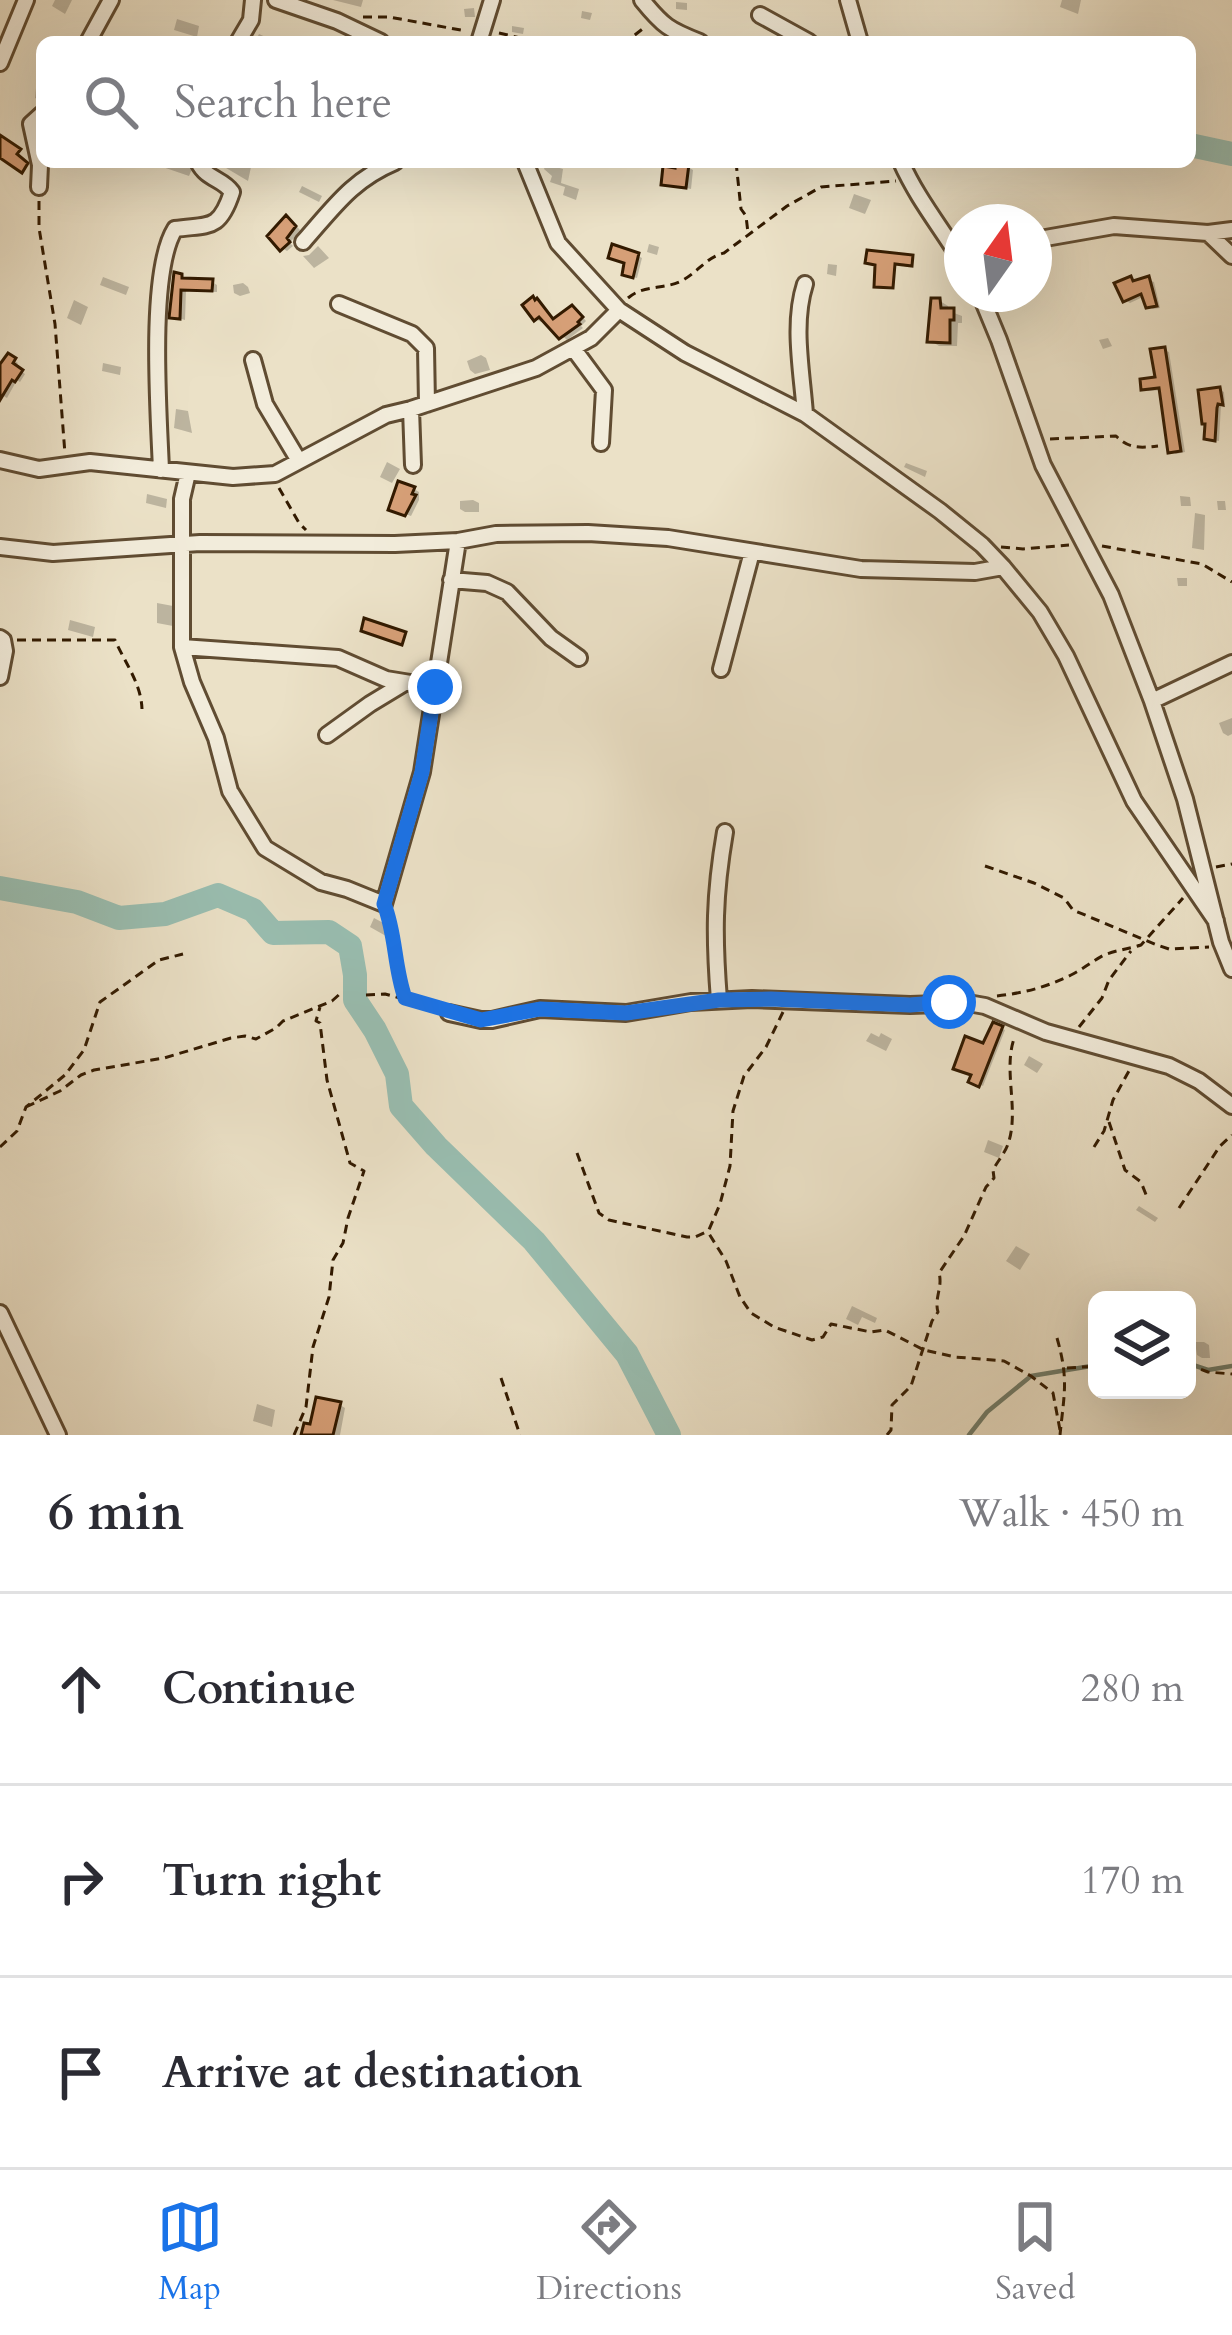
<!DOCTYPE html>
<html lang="en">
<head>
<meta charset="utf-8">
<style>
	body { margin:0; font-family:Cardo,serif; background:#f7f7f7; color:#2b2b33 }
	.controls { position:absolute; right:36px; bottom:36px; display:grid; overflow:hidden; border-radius:18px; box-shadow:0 12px 48px #0002 }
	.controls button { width:108px; height:108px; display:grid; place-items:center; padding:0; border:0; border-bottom:3px solid #e1e1e2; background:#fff; color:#2b2b33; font:60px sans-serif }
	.compass { position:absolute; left:944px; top:204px; width:108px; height:108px; border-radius:50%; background:#fff; box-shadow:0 12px 48px #0002; rotate:14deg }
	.stop { position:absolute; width:36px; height:36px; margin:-27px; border:9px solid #1a73e8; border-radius:50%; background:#fff }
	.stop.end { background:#1a73e8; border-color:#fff; box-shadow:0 3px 12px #0008 }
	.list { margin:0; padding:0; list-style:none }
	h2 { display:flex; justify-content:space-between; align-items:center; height:156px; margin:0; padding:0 48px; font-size:51px }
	h2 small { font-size:39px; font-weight:400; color:#7c7c81 }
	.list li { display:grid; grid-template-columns:78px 1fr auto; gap:36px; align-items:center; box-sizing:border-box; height:192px; padding:0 48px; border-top:3px solid #e1e1e2 }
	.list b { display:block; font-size:45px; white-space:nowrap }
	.list em { font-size:39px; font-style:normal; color:#7c7c81 }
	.icon { flex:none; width:66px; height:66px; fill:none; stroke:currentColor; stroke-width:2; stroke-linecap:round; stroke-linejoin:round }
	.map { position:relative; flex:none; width:1232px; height:1435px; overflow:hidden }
	.search { position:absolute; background:#fff; box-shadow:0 12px 48px #0002; left:36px; right:36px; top:36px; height:132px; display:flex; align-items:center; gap:30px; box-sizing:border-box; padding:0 42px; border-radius:18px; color:#7c7c81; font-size:45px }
	.sheet { height:732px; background:#fff }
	nav { display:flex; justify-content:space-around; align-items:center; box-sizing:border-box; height:168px; border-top:3px solid #e1e1e2; background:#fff; font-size:33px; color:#7c7c81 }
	nav a { display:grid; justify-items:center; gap:6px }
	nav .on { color:#1a73e8 }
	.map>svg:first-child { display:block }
</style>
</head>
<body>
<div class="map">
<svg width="1232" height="1435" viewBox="0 0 1232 1435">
	<rect width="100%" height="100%" fill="#ebe1c7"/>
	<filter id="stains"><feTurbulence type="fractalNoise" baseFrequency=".00167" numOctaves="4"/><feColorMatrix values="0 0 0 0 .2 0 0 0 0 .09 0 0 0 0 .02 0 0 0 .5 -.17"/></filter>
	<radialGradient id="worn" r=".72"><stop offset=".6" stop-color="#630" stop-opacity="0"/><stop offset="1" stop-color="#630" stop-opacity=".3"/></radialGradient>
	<path fill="#0003" d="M55,0H72L65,14L52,6Z
		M333,0H363L361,7Z
		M1062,0H1081L1078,14L1060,7Z
		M676,2L687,3V10L676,9Z
		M474,8L475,17H465L464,9Z
		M582,11L592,13L590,20L581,18Z
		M177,19L199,26L197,37L174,30Z
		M512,26L524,28L523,34L512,32Z
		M259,34L270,39L275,42H255Z
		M36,88L42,89V101L35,98Z
		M148,162H182L192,169L189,176Z
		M216,162H238L251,167L248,181Z
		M546,164L563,169L561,183L579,189L576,200L563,195L565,187L550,182L552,176L544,169Z
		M688,167L693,170L691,189L664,183Z
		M302,186L322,196L319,202L299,192Z
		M854,194L871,200L865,214L849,208Z
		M292,221L300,230L290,243L293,246L287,251L282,248Z
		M649,244L659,247L657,255L647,252Z
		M318,246L329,258L314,268L303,256L309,255Z
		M638,256L642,258L637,278L629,276Z
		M828,264L837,265L836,276L827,274Z
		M103,277L129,287L126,295L100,285Z
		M181,277L189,281L212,282L217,285V292L186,291L185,320L172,316Z
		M1130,279L1137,283L1149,280L1154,282L1160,308L1153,309L1148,306L1145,296L1130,303L1125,300Z
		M243,283L248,287L250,293L240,296L234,293L233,285Z
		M74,300L88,307L81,325L67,318Z
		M538,301L555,321L578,312L586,321L581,326L583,328L567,340L545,319L541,322L536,319Z
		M940,301L948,306L949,311L962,316V323H958L957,346H939L931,341Z
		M1108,338L1112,346L1103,349L1099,340Z
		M1164,350L1169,352L1185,452L1176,454L1171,451L1162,390L1148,391L1144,388L1158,380Z
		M481,355L486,358L490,370L475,374L470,370L467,361Z
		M9,357L18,363L15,367L25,374L20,382L17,380L7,398L0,394V376Z
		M103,363L121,367L120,375L102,371Z
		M1220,390L1224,392L1225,405H1221L1219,441L1211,440Z
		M176,409L188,411L192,433L174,428Z
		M387,462L400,469L392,483L380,477Z
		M906,463L927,471L925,477L904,467Z
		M414,489L419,492V500L411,516L397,511Z
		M147,494L167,499L166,508L146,503Z
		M1180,496L1190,497L1191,506H1181Z
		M473,500L479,503V512H465L460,509V501Z
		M1217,501H1225L1226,510H1218Z
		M1195,513L1205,515L1204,550L1192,548Z
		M1177,578H1187V586H1178Z
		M157,603L173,606V626L157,623Z
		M70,620L95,627L93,637L68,630Z
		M1232,718V734L1228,736L1223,733L1219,723Z
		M374,918L391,927L386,936L370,927Z
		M995,1026L1005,1030L983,1086L972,1081Z
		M871,1033L879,1037L881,1033L892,1039L886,1051L866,1041Z
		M1029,1056L1043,1064L1037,1073L1024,1065Z
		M988,1140L1003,1146L999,1158L984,1152Z
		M1139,1206L1158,1218L1155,1222L1136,1210Z
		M1016,1246L1030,1254L1020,1270L1006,1261Z
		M852,1306L877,1318L875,1323L862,1317L858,1325L846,1319Z
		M1195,1342H1204L1209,1345L1210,1358H1202L1197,1355Z
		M257,1404L275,1410L272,1427L253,1421Z
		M340,1405L345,1408L340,1435H304L306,1426Z"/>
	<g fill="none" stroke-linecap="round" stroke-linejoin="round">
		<path stroke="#707c6a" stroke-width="4.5" d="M1187,1363L1208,1370L1232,1366
			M969,1435L987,1412L1031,1376L1097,1365"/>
		<path stroke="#99beb1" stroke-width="24" d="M1190,145L1232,154
			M0,888L77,902L119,918L165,914L218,895L253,910L273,933L329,932L350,946L355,975V1000L375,1030L397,1074L401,1106L436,1146L534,1241L627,1354L669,1435"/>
	</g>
	<path fill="#d69f77" stroke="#321a00" stroke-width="3" d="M0,135L21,149L17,154L28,163L22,173L0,158Z
		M675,163L689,164L686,188L661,185L663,166L675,168Z
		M286,215L296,226L287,238L290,242L280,251L267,236Z
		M612,244L639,253L633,278L622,275L624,263L608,258Z
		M867,250L913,255L912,266L895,264L893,288L874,287L875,265L865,263Z
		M174,272L182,274V278L213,279L212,291L181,290L180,319L169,318Z
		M1131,276L1133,281L1149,276L1157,306L1146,308L1141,294L1123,302L1114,283Z
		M533,296L535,300L537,298L553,319L572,305L583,317L578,322L580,324L559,339L539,317L534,321L522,305Z
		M931,298H940L941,308H954V320H950V343L927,342Z
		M1165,347L1181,451L1168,453L1159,388L1141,390L1140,379L1155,377L1150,349Z
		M8,353L16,358L13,363L23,370L15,382L12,380L0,400V364Z
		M1220,387L1223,405L1218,404L1217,408L1215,441L1204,439L1205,424H1202L1198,390Z
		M398,481L415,487L412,494L416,495L405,516L388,510Z
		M364,618L406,632L402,645L361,631Z
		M993,1022L1003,1026L979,1087L968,1082L971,1075L953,1069L965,1036L983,1043Z
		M316,1397L341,1402L333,1435H301L304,1423L310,1424Z"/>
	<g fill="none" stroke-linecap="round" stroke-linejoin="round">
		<defs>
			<path id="minor" d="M276,0L337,21L381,42
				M642,0C663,26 669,30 700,42
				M848,0L860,42
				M760,15L809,42
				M88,42L111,0
				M238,42L251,20L253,0
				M479,42L492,0
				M0,63L26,0
				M525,162L558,243L619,310L685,353L805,414L940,511L982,545L1003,567L1040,612L1066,656L1134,801L1216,921
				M901,162C918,200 941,227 962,262
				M39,187L40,165L31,124L42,114
				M1208,233L1232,256
				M1034,240L1114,226L1208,233L1232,230
				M303,242C334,207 352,180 395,162
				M805,284C792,324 802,372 805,414
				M980,294L999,340L1043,465L1111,595L1152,701L1185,799L1221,942L1232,969
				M339,304L412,334L426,348L427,404
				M573,348L604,390L601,443
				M253,360L265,404L299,461
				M411,409L413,465
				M0,460L39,469L90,462L233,477L275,474L386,415L411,409L536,368L591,338L619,310
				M161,470C159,416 148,272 175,229C208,224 219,232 232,192C222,178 207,180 198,162
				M188,473L182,499V647L192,682L216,738L230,791L265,848L321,882L347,889L384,904L422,772L458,541
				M0,547L53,553L200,543L395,544L458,541L496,534L588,533L668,538L861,569L975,572L1003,567
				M451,580L487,583L507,592L551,638L579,658
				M0,638L3,640L5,651L0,677
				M182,647L338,658L386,679L435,687
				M721,669L752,552
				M1152,701L1232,663
				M327,735L370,704L403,684
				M719,1000C714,936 714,896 725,832
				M449,1013L481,1020H492L540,1009L626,1013L691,1002L752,999L910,1005L968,1003L985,1006L1046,1032L1169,1066L1199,1081L1232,1106
				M0,1313L58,1435"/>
		</defs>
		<use href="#minor" stroke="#604c32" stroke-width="20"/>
		<path stroke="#321a00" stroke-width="3" stroke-dasharray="9 6" stroke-linecap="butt" d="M363,17H389L466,31
			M499,33L537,42
			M591,42L631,38L645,27
			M736,162L741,209L746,216L748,233
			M39,201V228L55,324L65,454
			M628,298C644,284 666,290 683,280C699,271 707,257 724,253L787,206L821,187L896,181
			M1050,439L1116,436C1129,449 1140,448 1158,446
			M279,488L299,523L306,530
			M1102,546L1202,564L1232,582
			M1001,547L1023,549L1069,545
			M17,640H115C125,663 141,683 142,709
			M985,866L1034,883L1064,898L1073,910L1157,945L1169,949L1209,947
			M1216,867L1232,864
			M389,917L397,972L405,998
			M366,995L385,994L437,1008
			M997,996C1024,993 1047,987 1071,975C1083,969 1093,961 1104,955C1117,950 1128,949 1141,945L1183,898
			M783,1012L766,1047L744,1076L733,1111L730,1166L720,1204L708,1232L726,1261L740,1297L751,1313L774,1327L812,1340L823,1337L831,1324L871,1332L885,1330L924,1350L955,1357L1004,1361L1031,1376L1053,1393L1060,1430
			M1079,1027L1102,998L1109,980L1131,951
			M26,1107L60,1091L81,1075L94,1070L164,1058L231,1038L245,1036L256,1039L276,1028L283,1021L332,1001L342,992
			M1109,1122L1125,1170L1141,1182L1147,1197
			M0,1147L17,1131L26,1107L65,1075L84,1050L100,1002L159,960L183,954
			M1094,1147L1104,1131L1113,1100L1130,1069
			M577,1153L599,1213L609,1220L687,1237H695L706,1232
			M1179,1208L1220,1146L1232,1135
			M1057,1338C1069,1380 1064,1394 1060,1435
			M1187,1364L1208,1372L1232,1374
			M1067,1368L1097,1366
			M501,1378L520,1435
			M294,1435L306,1407L313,1347L329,1297L333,1260L343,1243L348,1218L364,1171L350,1163L327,1080L320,1023L316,1021L320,1007
			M887,1435L891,1430L892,1405L911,1386L932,1321L938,1312C934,1298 943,1287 939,1273L964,1236L986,1187L994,1178L993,1170C997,1162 1005,1153 1008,1144C1020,1110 1002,1069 1015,1036"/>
		<use href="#minor" stroke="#f2ecdb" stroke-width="14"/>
	</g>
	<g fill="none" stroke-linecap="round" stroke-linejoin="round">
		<path stroke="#1a73e8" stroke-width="15" d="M435,687L422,772L384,904C396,934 394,967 405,998L481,1020L540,1009L626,1013L719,1000L771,999L910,1005L949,1002"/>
	</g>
	<rect width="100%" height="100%" filter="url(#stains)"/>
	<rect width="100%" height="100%" fill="url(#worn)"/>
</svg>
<div class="controls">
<button><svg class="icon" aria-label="layers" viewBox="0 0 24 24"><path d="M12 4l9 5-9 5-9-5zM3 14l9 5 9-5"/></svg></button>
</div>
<svg class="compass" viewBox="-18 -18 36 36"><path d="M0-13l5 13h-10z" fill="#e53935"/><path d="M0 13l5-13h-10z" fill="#7c7c81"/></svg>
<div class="stop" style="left:949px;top:1002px"></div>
<div class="stop end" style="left:435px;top:687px"></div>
<div class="search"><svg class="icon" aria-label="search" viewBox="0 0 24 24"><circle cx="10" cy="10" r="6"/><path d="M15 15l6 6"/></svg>Search here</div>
</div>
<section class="sheet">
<h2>6 min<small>Walk · 450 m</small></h2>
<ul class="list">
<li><svg class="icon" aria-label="ahead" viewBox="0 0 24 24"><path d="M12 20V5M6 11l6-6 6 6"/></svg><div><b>Continue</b></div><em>280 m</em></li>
<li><svg class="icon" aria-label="right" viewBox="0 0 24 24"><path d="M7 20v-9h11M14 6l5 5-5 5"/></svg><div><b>Turn right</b></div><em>170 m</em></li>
<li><svg class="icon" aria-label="arrive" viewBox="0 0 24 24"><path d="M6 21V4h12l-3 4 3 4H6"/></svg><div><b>Arrive at destination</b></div></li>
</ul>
</section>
<nav>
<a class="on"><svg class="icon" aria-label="map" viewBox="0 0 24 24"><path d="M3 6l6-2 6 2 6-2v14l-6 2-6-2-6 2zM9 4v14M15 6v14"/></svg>Map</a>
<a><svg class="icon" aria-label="directions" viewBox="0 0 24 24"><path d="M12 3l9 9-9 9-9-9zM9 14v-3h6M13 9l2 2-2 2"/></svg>Directions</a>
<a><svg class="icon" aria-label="saved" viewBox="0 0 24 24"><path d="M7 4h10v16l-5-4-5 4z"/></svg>Saved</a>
</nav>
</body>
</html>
